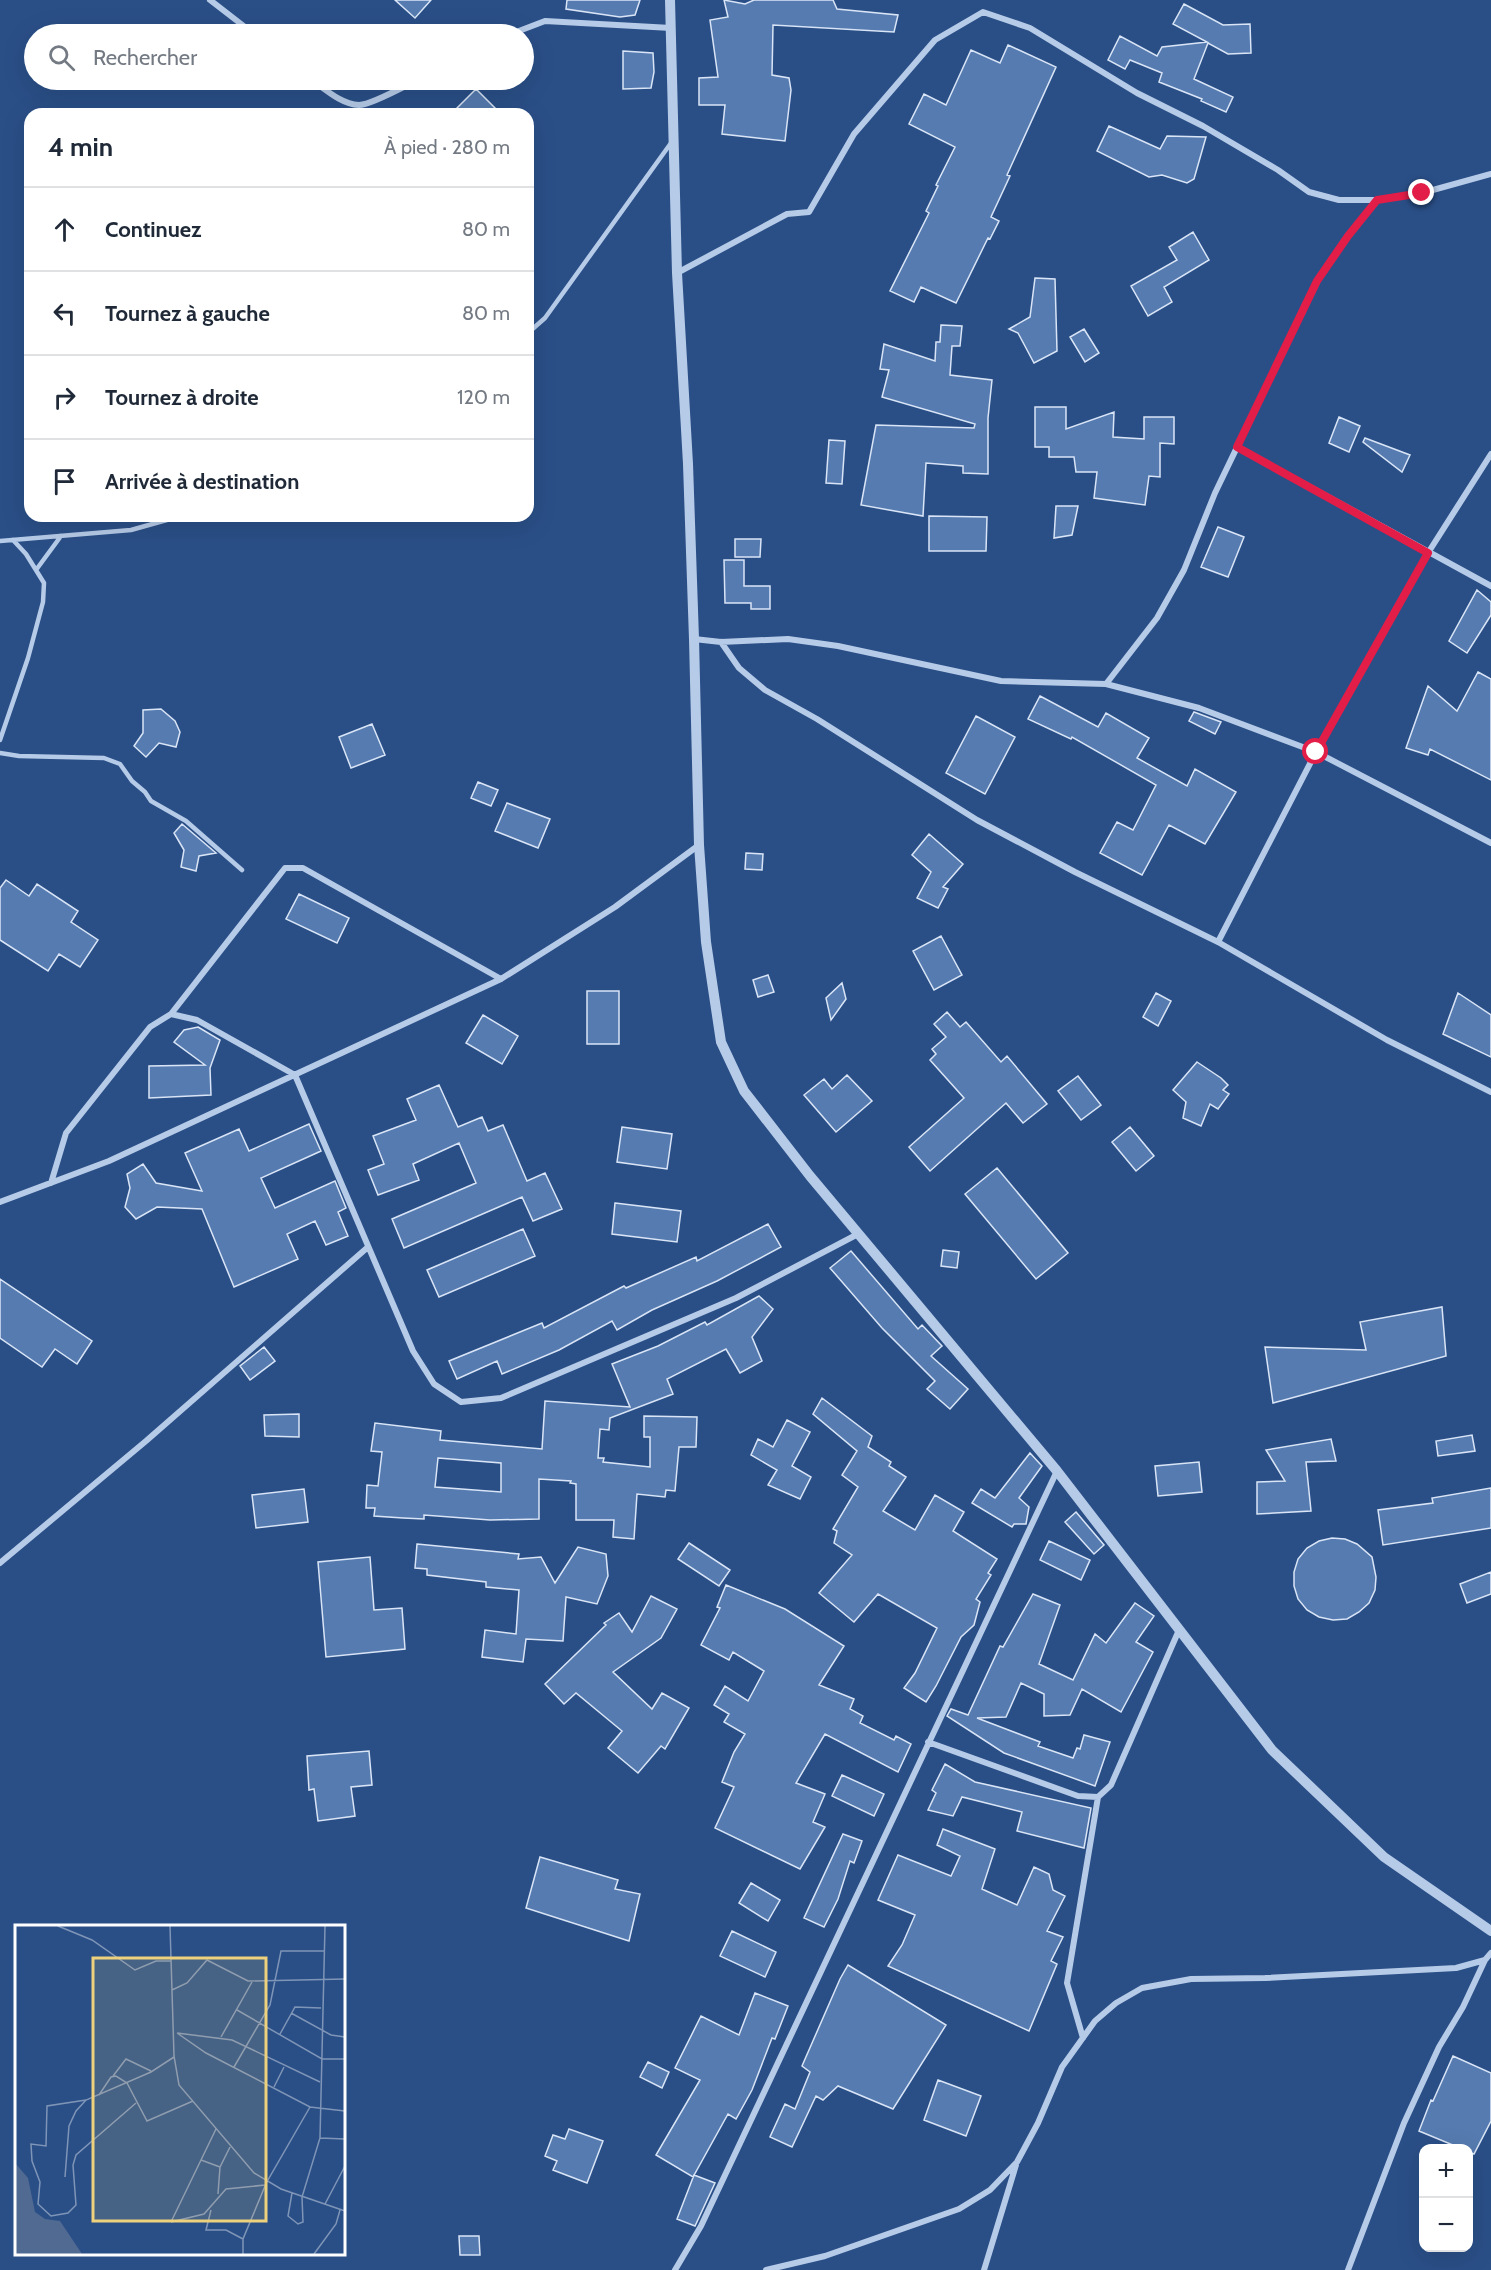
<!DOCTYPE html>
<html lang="fr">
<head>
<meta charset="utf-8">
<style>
	body { margin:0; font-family:Cabin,sans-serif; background:#f2f2f3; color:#1f2937 }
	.controls { position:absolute; right:18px; bottom:18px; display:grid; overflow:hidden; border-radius:12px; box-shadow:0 6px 24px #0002 }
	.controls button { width:54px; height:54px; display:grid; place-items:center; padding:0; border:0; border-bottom:2px solid #e0e1e3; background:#fff; color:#1f2937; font:30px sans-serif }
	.stop { position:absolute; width:18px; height:18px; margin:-14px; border:4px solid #e11d48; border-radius:50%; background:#fff }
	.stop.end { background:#e11d48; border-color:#fff; box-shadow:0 2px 6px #0008 }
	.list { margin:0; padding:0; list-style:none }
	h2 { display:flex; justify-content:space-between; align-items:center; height:78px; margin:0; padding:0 24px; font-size:26px }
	h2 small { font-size:20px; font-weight:400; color:#747a83 }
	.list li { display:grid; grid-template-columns:39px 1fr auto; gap:18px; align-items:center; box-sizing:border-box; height:84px; padding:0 24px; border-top:2px solid #e0e1e3 }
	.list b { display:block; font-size:22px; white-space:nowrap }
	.list em { font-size:20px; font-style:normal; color:#747a83 }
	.icon { flex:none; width:33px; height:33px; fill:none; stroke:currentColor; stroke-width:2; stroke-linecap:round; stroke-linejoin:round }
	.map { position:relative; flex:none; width:1491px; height:2270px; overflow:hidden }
	.search { position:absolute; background:#fff; box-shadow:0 6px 24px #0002; left:24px; top:24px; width:510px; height:66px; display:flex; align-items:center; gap:15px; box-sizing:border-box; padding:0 21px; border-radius:33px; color:#747a83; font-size:22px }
	.panel { position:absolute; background:#fff; box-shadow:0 6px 24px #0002; left:24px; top:108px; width:510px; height:414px; border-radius:18px }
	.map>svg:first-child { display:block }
</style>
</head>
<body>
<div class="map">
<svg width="1491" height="2270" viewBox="0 0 1491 2270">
	<rect width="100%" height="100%" fill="#2a4f87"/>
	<path fill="#567bb0" stroke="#d9e5f6" stroke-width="1.5" fill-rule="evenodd" d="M395,0H431L415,18Z
		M567,0H640L635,15L620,17L566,9Z
		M724,0L745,4L754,0H833L837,9L898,15L894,32L773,25L772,75L789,78L791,90L785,141L722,134L725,105H699V78L718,77L710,20L728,17Z
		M1184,4L1223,25L1250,24L1251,53L1228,54L1208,43L1194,79L1233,97L1226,112L1201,101L1202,99L1159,82L1162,73L1130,60L1125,69L1108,60L1120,36L1157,56L1162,47L1207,42L1173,24Z
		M1008,45L1056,67L1007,175L1010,176L991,217L999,221L990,239L988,238L956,303L921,287L914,302L890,291L929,213L926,211L938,186L936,185L955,147L909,124L924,94L946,105L971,50L1000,63Z
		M623,51L653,53L654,72L651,88L623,89Z
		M476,89L501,114H451Z
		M1109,126L1160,149L1167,136L1206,137L1194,179L1187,183L1162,175L1149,177L1097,151Z
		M1193,232L1209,260L1164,287L1172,302L1148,316L1131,286L1177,260L1169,247Z
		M1035,278L1055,279L1057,351L1034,363L1018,333L1009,329L1030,317Z
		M941,325L962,326L960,346H952L950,375L992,380L988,418V474L963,473V466L926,463L923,516L861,505L876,425L974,428L975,424L882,397L889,370L880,369L884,344L935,361L936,342H940Z
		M1084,329L1099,353L1085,362L1070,337Z
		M1035,407H1066V429L1114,412L1113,437L1144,439V417H1174V444L1160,443V477L1149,476L1145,505L1094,498L1097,472H1076L1074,457H1049V447H1035Z
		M1339,417L1360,426L1349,452L1329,443Z
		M1365,438L1410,455L1402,472L1363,442Z
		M829,440L845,441L842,484L826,483Z
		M1056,506H1078L1072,535L1054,538Z
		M929,516L987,517L986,551H929Z
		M1218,527L1244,537L1228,577L1201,567Z
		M735,539H761L760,557H735Z
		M724,560H744V586H770V609H751V603H725Z
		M1477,590L1491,602V615L1467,653L1449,641Z
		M1478,672L1491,679V780L1430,749L1428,755L1406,748L1428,686L1457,711Z
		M1040,696L1098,727L1106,713L1149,738L1137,758L1187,786L1195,769L1236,792L1205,844L1169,825L1142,875L1100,853L1117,822L1133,830L1156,785L1072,737L1071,739L1028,719Z
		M161,709L175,721L180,732L176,747L159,743L146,757L134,746L143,733V710Z
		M1194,712L1221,722L1215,734L1189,721Z
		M976,716L1015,737L985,794L946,773Z
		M372,724L385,755L351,768L339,737Z
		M478,782L498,790L491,806L471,798Z
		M507,803L550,819L538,848L495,831Z
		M182,824L216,853L199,856L196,871L181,867L184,850L174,833Z
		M929,834L963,864L943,887L948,889L938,908L917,898L931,872L912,855Z
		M746,853L763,854L762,870L745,869Z
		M6,880L29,896L37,884L78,911L71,922L98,940L80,967L59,954L48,971L0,940V888Z
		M299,894L349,918L337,943L286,919Z
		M941,936L962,975L934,990L913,951Z
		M768,975L774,992L758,997L753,980Z
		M842,983L846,999L831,1020L826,998Z
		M587,991H619V1044H587Z
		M1156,993L1171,1001L1158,1026L1143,1017Z
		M1458,993L1491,1015V1057L1443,1034Z
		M947,1012L960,1027L966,1022L1001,1062L1007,1056L1047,1104L1023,1123L1006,1103L930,1171L909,1147L964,1098L930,1060L936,1054L932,1049L946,1037L934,1024Z
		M483,1015L518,1036L502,1064L466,1043Z
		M198,1027L220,1040L210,1068L211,1095L149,1098V1066L205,1065L174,1042L184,1030Z
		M1197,1062L1221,1078L1228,1085L1223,1090L1229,1094L1218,1109L1210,1104L1201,1126L1183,1118L1186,1102L1173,1090Z
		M847,1075L872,1101L836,1132L804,1095L824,1079L832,1089Z
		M1078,1076L1101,1105L1081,1120L1058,1091Z
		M439,1085L458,1127L482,1117L488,1131L503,1125L527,1181L545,1173L562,1209L533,1221L522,1197L404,1248L392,1219L476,1183L459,1143L413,1164L419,1180L378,1195L368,1170L384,1164L373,1136L416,1120L407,1099Z
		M309,1124L321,1151L261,1178L275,1208L335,1181L346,1208L338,1212L348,1236L326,1245L315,1221L287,1234L298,1259L234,1287L202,1209L157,1207L136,1219L125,1207L130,1188L127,1174L143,1164L156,1183L202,1191L185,1153L239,1129L249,1151Z
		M622,1127L672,1134L667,1169L617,1162Z
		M1130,1127L1154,1156L1136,1171L1112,1142Z
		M997,1168L1068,1253L1036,1279L965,1194Z
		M615,1203L681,1211L677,1242L612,1234Z
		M768,1224L781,1247L717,1281L652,1310L617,1330L612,1321L559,1350L502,1374L497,1361L457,1379L449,1361L542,1323L544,1328L624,1286L626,1288L696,1257L697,1261Z
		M523,1229L535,1256L439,1297L427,1270Z
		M943,1250L959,1252L957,1268L941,1266Z
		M851,1251L918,1329L922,1325L942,1346L931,1356L968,1389L950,1409L927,1389L935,1381L882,1328L830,1268Z
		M0,1279L92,1341L77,1364L55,1349L42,1367L0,1338Z
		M759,1296L773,1309L752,1337L762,1361L740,1373L726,1349L667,1379L673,1394L610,1418L609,1430L600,1429L598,1458H604L603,1462L650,1467V1437H644V1416L697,1417L696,1447H679L675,1491L666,1490L665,1497L637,1494L634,1539L613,1537L614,1520H576V1484L570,1483L571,1481L539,1479V1519L490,1520L424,1515V1519L403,1518L374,1516L375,1508H366L367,1485L378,1486L382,1452L371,1451L375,1423L441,1431L440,1440L542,1449L545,1401L630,1407L612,1364L658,1346L705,1322L707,1325ZM438,1458L501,1463V1492L435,1487Z
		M1442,1307L1446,1356L1273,1403L1265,1347L1366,1350L1360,1322Z
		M264,1347L275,1361L250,1380L240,1366Z
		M822,1398L872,1436L868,1447L891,1462L889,1466L906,1477L883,1511L915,1530L935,1495L964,1512L953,1531L997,1559L988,1573L991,1575L976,1599L980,1602L974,1625L961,1637L936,1686L926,1702L904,1688L915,1673L937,1628L878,1594L854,1622L819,1593L852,1555L834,1543L837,1531L833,1529L858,1487L842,1475L857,1451L813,1414Z
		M299,1414V1437L265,1436L264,1415Z
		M787,1420L810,1432L792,1466L811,1477L800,1499L768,1485L777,1470L751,1455L758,1439L773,1447Z
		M1472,1435L1475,1451L1438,1456L1436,1441Z
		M1331,1439L1336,1461L1306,1462L1311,1511L1257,1514V1482L1285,1481L1266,1450Z
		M1030,1453L1042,1466L1019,1498L1029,1507L1026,1524H1014L1012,1527L972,1503L981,1489L995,1498Z
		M1199,1462L1202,1492L1158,1496L1155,1466Z
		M1491,1488V1528L1383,1545L1378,1510L1433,1503L1432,1498Z
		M304,1489L308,1522L256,1528L252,1495Z
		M1076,1512L1104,1545L1094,1554L1065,1522Z
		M1332,1538L1345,1539L1357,1544L1372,1557L1376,1577L1375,1590L1369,1603L1359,1612L1347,1619L1333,1620L1319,1617L1307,1610L1298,1599L1294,1586V1572L1298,1559L1307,1548L1319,1541Z
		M1049,1541L1090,1560L1081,1580L1040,1560Z
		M689,1543L730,1570L719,1586L678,1559Z
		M417,1544L519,1554L518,1559L541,1557L555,1583L578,1547L606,1554L608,1576L597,1604L566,1597L563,1641L526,1639L523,1662L482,1657L485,1630L516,1634L519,1590L486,1587V1582L427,1575V1569L415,1568Z
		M370,1557L374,1610L402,1608L405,1649L326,1657L318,1562Z
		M1491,1572V1594L1467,1603L1460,1584Z
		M726,1585L785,1609L844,1646L819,1685L854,1699L850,1709L863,1716L860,1723L894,1740L896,1736L911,1744L898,1772L825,1734L796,1783L825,1794L813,1822L825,1827L800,1869L715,1828L734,1787L722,1782L734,1752L745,1734L724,1722L729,1714L714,1705L725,1686L748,1701L764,1671L733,1652L729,1660L701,1645L720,1608L717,1607Z
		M1033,1594L1060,1605L1039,1664L1073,1680L1095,1634L1106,1643L1135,1603L1154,1616L1136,1642L1153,1652L1121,1712L1082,1689L1070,1715L1044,1716V1694L1021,1683L1006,1717L977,1718L1040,1742L1038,1746L1073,1758L1077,1748L1080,1749L1084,1735L1110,1742L1095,1786L1004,1753L947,1716L951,1709L968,1715L1000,1646L1003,1647Z
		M651,1596L677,1609L661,1638L613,1672L652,1709L662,1693L689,1708L665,1749L661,1746L638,1773L608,1748L622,1731L576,1693L564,1704L545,1684L606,1625L604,1623L619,1613L632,1632Z
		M369,1751L372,1785L351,1787L355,1816L318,1821L314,1789L309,1790L307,1756Z
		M945,1764L975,1782L1091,1808L1084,1848L1017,1831L1022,1812L962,1797L953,1816L928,1810L936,1793L932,1790Z
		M842,1775L884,1794L874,1816L832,1796Z
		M943,1829L995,1849L982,1889L1017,1905L1034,1867L1049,1874L1053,1890L1065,1896L1047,1931L1063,1937L1051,1961L1057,1964L1029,2031L888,1966L902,1945L915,1915L878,1900L898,1855L951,1876L960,1856L937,1845Z
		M843,1834L862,1841L854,1863L850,1861L838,1899L824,1927L804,1918Z
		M540,1857L618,1880L615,1889L640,1894L629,1941L526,1908Z
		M751,1883L780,1900L768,1921L739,1903Z
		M732,1931L776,1952L765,1977L720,1956Z
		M848,1965L946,2025L893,2109L838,2086L823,2100L816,2096L792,2147L770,2137L785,2104L795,2109L810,2072L802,2066L840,1979Z
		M755,1993L788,2006L775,2039L772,2038L752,2090L736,2119L728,2114L693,2177L656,2155L700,2080L675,2068L701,2016L739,2035Z
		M1453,2056L1491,2073V2121L1474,2154L1468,2152V2148H1460L1419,2131L1431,2100L1433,2101Z
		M648,2062L669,2072L662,2088L640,2077Z
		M938,2080L981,2096L966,2136L924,2120Z
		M569,2129L603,2141L587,2183L553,2170L557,2161L545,2156L553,2135L565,2139Z
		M694,2175L715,2183L695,2226L677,2219Z
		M459,2236H479L480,2255H460Z"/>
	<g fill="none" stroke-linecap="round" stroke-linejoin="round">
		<path stroke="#b6cbe8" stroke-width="4.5" d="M528,333L545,318L671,143
			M0,541L131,530L181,516
			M36,570L61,536
			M0,740L28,658L43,602L44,583L26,554L13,540
			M0,753L19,756L104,758L120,764L132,781L145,792L151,801L186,821L242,870"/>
		<path stroke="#b6cbe8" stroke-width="6" d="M210,0L254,34
			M511,34L545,21L671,28
			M312,80C325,89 341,104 359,105C371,105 405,86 417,80
			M677,273L787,214L809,212L854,134L935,40L983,12L1030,28L1137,93L1203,126L1278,170L1309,192L1339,200H1377L1422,193L1491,174
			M1237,447L1491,586
			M694,639L721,642L788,639L838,646L1001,681L1106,684L1199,708L1316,752L1491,843
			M721,642L739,668L765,690L817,719L977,820L1075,872L1218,942L1387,1040L1491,1092
			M1106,684L1157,618L1184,570L1215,493L1317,281L1348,236L1377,200
			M1218,942L1316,752L1428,553L1491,454
			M171,1014L285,868H303L501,979
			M51,1183L66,1133L150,1027L171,1014L197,1020L295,1075L413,1351L434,1384L461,1402L501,1398L736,1298L858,1234
			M0,1202L109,1161L501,979L615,907L699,845
			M0,1563L146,1441L368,1247
			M928,1742L1078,1796L1098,1797L1111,1785L1179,1630
			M1083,2038L1067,1983L1098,1797
			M675,2270L701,2226L1057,1471
			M766,2270L825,2256L959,2209L990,2190L1017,2162L1038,2123L1062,2067L1095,2021L1116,2003L1142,1988L1191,1979L1265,1978L1456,1968L1485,1960L1491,1953
			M984,2270L1016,2165
			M1348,2270L1404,2123L1439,2047L1463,2007L1485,1960"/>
		<path stroke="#b6cbe8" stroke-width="10" d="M670,0L677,273L688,464L694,639L699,845L706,942L721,1042L744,1091L810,1176L1057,1471L1272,1750L1384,1857L1491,1931"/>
	</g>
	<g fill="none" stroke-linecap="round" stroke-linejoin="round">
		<path stroke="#e11d48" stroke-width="8" d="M1316,752L1428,553L1237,447L1317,281L1348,236L1377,200L1422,193"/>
	</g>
	<g transform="translate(15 1925)">
		<rect width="330" height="330" fill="#2a4f87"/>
		<path d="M0,238L13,253L20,287L30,294L45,296L67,329H0Z" fill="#516a92"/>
		<path fill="none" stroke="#7f95b7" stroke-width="1.5" d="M43,1L77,15L120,45L141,36H156M155,1L159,131L164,160L239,248L266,264L330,286M157,65L172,58L192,35L233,56L330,54M222,85L307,134H330M276,88L316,110L330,112M162,108L191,128L295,182L330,186M162,108L217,115L305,157M265,109L280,82L306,83M206,112L237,57M219,142L255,80L266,26H309M98,151L111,134L136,146M259,162L269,142M84,170L96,152L101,151L112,158L132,196L178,176M71,175L32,181L31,221L16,219L17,236L25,257L23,279L36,291L53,288L61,280L58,240L61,230L121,178M305,213L330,214M186,235L205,242L215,222M50,252L54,201L61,186L71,175L136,147L159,132M277,268L273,291L283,299L288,297L287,272L305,213L310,1M203,269L205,242M310,279L330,241M196,285L191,305H211L228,314M156,297L189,289L211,264L250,260L295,182M156,297L201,204M228,329V314L250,261M299,329L321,299L325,285"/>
		<path fill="#eed17d" fill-opacity="0.15" stroke="#eed17d" stroke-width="3" d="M78,33H251V296H78Z"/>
		<rect width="330" height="330" fill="none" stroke="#fff" stroke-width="3"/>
	</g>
</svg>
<div class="controls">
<button>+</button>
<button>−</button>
</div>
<div class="stop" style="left:1316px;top:752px"></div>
<div class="stop end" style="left:1422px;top:193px"></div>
<div class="search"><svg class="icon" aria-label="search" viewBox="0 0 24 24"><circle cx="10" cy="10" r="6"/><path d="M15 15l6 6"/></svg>Rechercher</div>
<section class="panel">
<h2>4 min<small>À pied · 280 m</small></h2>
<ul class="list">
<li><svg class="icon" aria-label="ahead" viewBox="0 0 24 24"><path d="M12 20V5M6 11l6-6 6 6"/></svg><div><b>Continuez</b></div><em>80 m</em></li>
<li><svg class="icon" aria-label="left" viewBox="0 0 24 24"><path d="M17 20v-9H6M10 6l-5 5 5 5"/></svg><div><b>Tournez à gauche</b></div><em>80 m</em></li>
<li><svg class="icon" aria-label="right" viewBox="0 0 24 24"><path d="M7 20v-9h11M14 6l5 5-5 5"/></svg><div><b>Tournez à droite</b></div><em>120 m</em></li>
<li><svg class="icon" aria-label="arrive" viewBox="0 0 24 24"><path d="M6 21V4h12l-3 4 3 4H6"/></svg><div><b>Arrivée à destination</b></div></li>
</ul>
</section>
</div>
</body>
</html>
